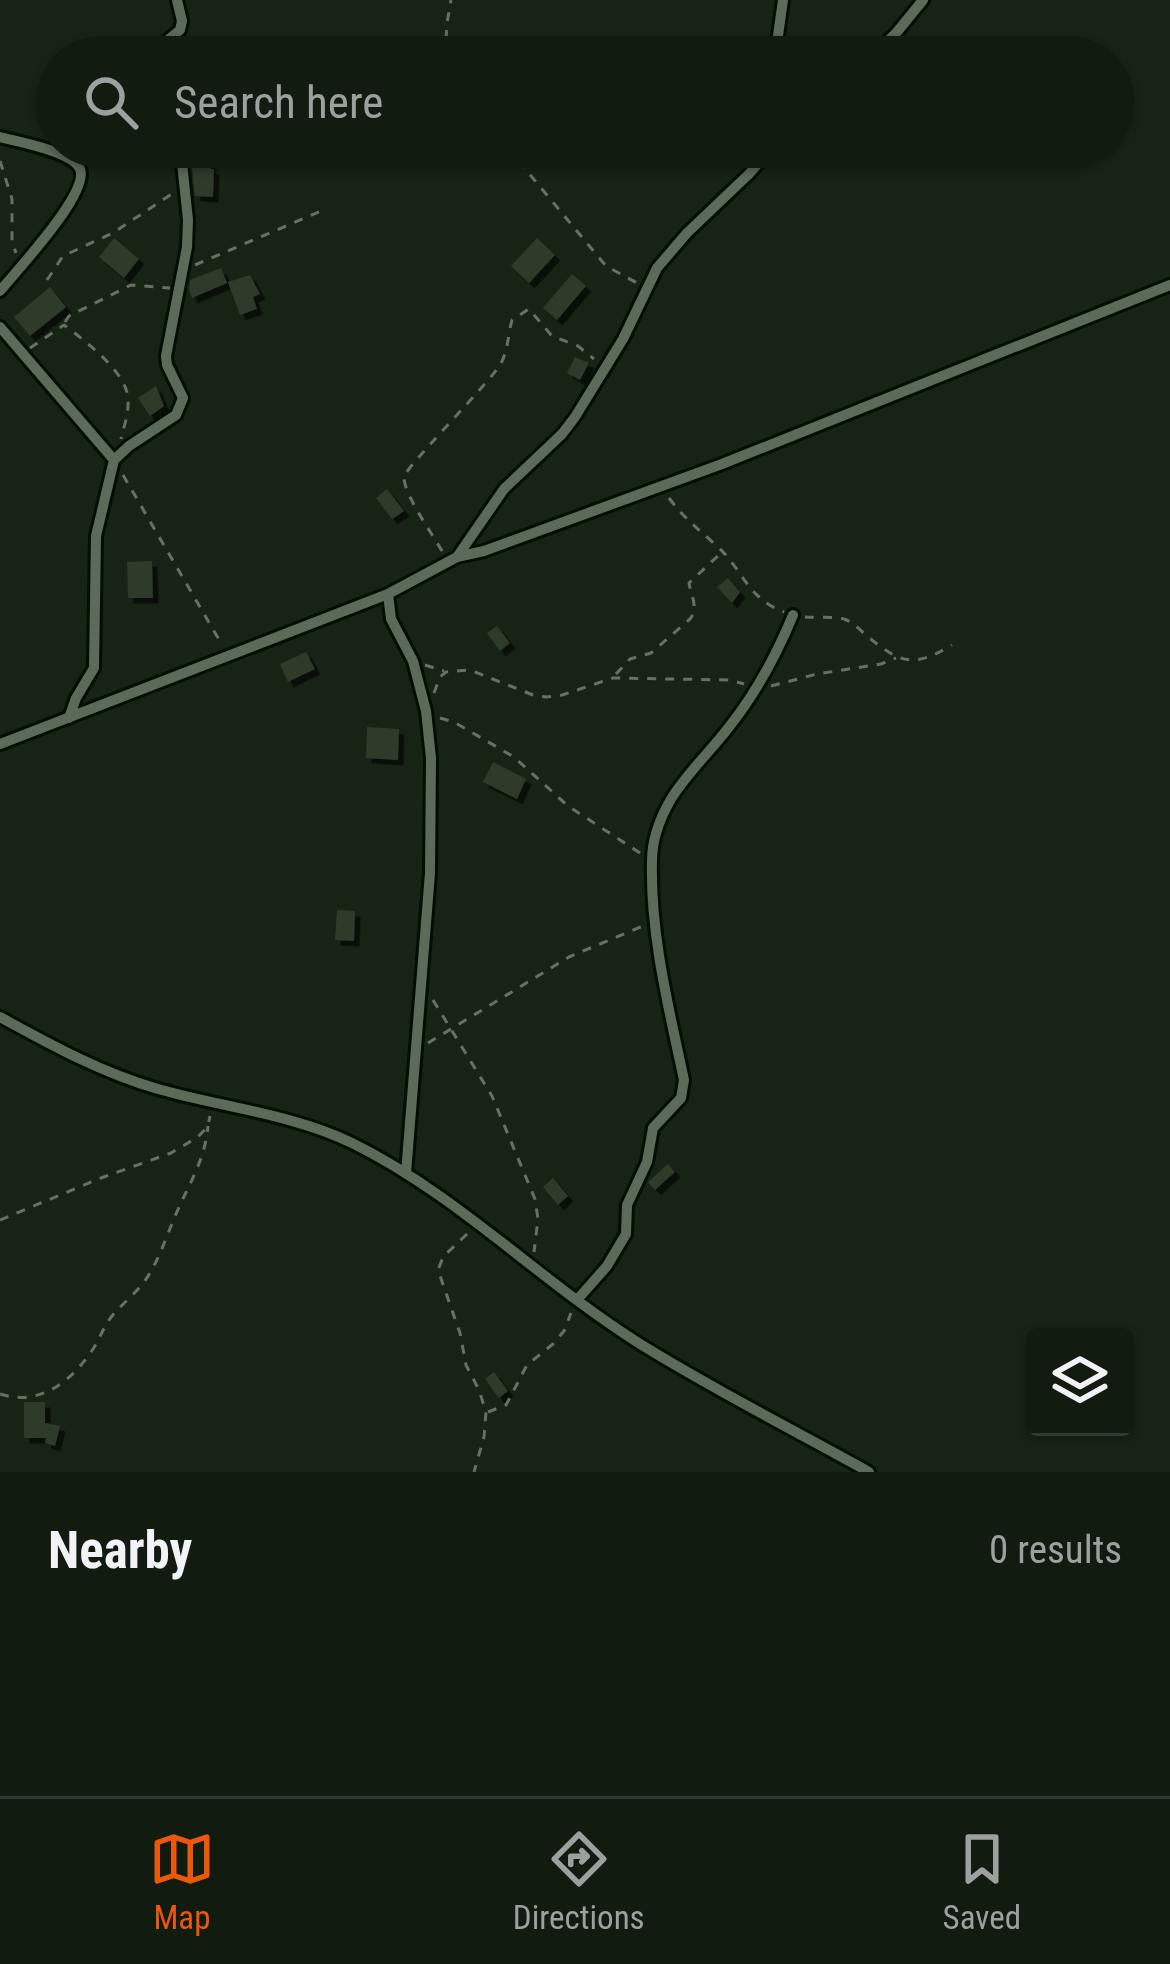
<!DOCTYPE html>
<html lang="en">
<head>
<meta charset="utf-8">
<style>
	body { margin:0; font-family:"Roboto Condensed",sans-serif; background:#1e281e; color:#f1f3f6 }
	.controls { position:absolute; right:36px; bottom:36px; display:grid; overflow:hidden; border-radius:12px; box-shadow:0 3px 9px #0004 }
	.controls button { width:108px; height:108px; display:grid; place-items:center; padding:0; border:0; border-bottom:3px solid #303930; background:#111b10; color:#f1f3f6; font:60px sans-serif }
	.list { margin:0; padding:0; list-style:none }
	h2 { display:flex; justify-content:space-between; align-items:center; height:156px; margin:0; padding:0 48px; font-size:51px }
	h2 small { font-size:39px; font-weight:400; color:#9ca19f }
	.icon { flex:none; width:66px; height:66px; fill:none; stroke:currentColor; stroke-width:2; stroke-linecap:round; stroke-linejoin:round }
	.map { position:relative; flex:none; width:1170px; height:1472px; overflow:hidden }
	.search { position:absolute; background:#111b10; box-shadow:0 3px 9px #0004; left:36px; right:36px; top:36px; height:132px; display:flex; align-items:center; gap:30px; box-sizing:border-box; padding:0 42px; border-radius:66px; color:#9ca19f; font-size:45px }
	.sheet { height:324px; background:#111b10 }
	nav { display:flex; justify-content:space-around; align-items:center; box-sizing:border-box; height:168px; border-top:3px solid #303930; background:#111b10; font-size:33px; color:#9ca19f }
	nav a { display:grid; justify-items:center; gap:6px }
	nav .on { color:#ea580c }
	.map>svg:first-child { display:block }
</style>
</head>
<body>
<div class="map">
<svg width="1170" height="1472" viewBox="0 0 1170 1472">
	<defs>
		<filter id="shadow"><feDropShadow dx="5.5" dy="5.5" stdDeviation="0" flood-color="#0009"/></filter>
	</defs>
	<rect width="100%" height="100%" fill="#172415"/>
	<path fill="#2d3a2b" filter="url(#shadow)" d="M182,147H209L211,169H214L213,197L195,196L191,161L183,153Z
		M114,238L139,259L124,278L99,257Z
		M537,238L555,255L529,283L511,266Z
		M221,268L227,283L192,298L189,290L190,280Z
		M572,274L586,286L557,320L543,308Z
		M250,275L260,294L253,297L257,309L240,315L228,282Z
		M50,287L66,307L30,336L14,317Z
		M575,357L589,363L580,380L567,373Z
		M156,386L164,406L150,416L138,398Z
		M387,489L404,511L392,519L376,498Z
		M152,561L153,598H128L127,562Z
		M728,578L740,592L732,603L717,587Z
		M497,626L510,643L500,651L487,633Z
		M306,652L315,669L288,682L280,664Z
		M367,727L399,729L398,760L366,758Z
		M493,762L526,779L517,799L483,782Z
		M337,910L355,911L354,941L335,940Z
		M668,1164L675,1172L655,1190L648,1182Z
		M553,1178L568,1196L558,1205L543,1187Z
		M494,1372L508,1391L499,1398L485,1379Z
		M24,1402H45V1423L60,1426L55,1446L45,1443L46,1438H24Z"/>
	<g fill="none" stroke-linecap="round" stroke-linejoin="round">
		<defs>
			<path id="street" d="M147,57L180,30L182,21L177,0
				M775,57L783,0
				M871,57L897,32L923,0
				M0,137C19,142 69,151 79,167C94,189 16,271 0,291
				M78,165L87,147
				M0,327L114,460
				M457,557L484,551L722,464L1170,285
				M388,594L391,619L413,661L426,711L431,758L430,873L406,1173
				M69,718L76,698L94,668L96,536L114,460L129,446L176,415L183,398L167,365L166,356L187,247L188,220L182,163
				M0,744L388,594L457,557L504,489L562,434L575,417L623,339L657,268L687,233L749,174L761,160L764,147
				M0,1017C51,1045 102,1073 158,1089C221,1107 292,1114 352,1143C456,1194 539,1280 637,1342C712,1389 792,1429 869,1472
				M577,1300L607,1266L626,1234L627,1205L647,1162L653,1128L681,1098L684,1080C669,1009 650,934 652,861C652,839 660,818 671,799C687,773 710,752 729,727C757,692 776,656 793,615"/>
		</defs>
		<use href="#street" stroke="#030d03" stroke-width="16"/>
		<path stroke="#667164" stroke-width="3" stroke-dasharray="9 9" stroke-linecap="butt" d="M445,57L447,23L451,0
			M507,147L606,266L639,284
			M0,161L12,199V241L16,253
			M195,265L321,211
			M47,280L63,256L113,233L173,193
			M65,322L69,316L131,285L170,288
			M30,348L64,325C85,341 127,372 128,399C129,413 124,426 121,439
			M123,475L221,643
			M669,498C683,517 699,530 717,546C744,571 746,597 784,612
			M442,551C433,535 403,493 404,477C405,468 489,383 500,365C508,352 508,334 512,320L529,309L552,336L578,346L594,359
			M805,617C817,618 832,616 844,619C853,622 860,630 867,636C901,664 914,668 952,645
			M425,665L444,671
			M616,674L630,659L651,653L690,619C699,607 691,596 689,583L721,553
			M771,686L817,674L881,664L896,658
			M434,693L440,677L446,672L470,670L533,695L546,697L562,695L613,678L730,680L744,684
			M440,718L454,722L514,757L568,806L640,853
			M433,1000L492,1096L535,1199L538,1219L534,1252
			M428,1043L569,957L645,925
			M0,1220L101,1178L171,1153L198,1137L208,1126L210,1116
			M467,1234L443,1257L438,1270L460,1333L466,1365L479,1390L486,1412L484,1437L474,1472
			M0,1394C40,1407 72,1381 93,1349C100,1338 104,1326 112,1316C122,1304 135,1294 144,1282C159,1261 166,1237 176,1214C189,1184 205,1160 208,1126
			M488,1412L506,1405L527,1365L553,1344L564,1331L571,1313"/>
		<use href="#street" stroke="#5c6a59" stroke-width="10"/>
	</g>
</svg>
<div class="controls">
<button><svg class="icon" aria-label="layers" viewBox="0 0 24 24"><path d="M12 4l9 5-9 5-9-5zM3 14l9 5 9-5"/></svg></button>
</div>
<div class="search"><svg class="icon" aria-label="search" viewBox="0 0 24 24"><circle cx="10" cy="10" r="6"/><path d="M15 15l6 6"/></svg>Search here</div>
</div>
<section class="sheet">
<h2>Nearby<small>0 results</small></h2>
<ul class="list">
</ul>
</section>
<nav>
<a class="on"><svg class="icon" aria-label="map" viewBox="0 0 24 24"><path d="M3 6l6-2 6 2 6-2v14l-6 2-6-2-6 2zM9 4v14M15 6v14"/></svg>Map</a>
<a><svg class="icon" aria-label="directions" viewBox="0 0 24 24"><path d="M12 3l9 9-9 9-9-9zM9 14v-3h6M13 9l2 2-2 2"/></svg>Directions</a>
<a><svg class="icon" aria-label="saved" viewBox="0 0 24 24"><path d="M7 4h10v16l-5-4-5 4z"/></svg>Saved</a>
</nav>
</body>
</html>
